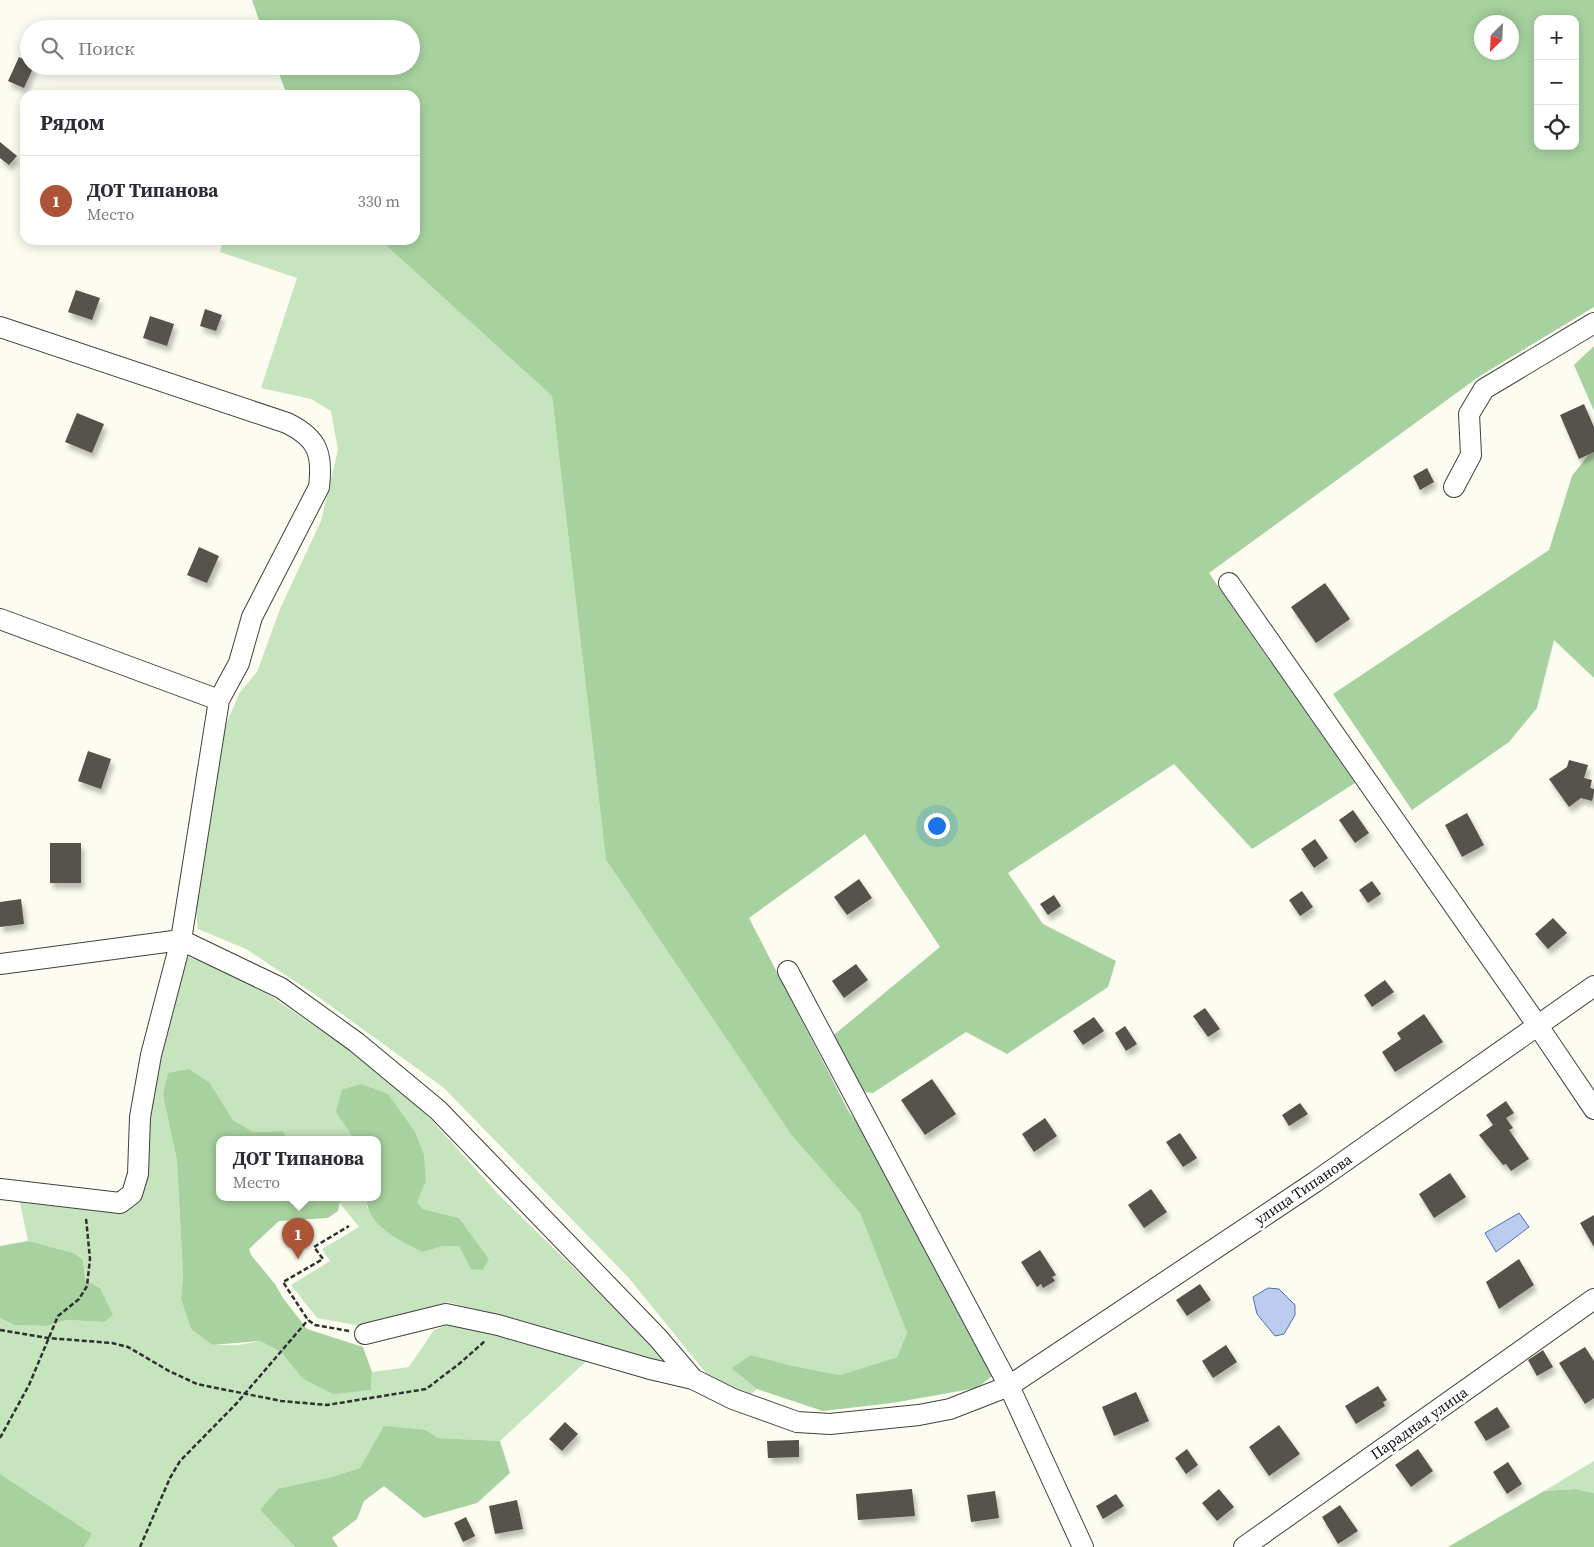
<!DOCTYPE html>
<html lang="ru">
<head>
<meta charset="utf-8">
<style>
	body { margin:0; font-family:"Source Serif 4",serif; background:#f7f7f7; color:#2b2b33 }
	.controls { position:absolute; right:15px; top:15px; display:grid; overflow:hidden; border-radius:10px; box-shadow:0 2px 12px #0003 }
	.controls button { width:45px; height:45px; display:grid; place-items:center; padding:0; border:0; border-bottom:1px solid #e1e1e2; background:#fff; color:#2b2b33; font:25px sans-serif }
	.compass { position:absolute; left:1474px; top:15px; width:45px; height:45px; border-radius:50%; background:#fff; box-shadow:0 2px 12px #0003; rotate:204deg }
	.you { position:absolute; left:936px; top:825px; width:18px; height:18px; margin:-12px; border:4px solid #fff; border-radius:50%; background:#1a73e8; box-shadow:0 0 0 8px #1a73e833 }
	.badge { display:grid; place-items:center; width:32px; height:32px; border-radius:50%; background:#ac5437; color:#fff; font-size:16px; font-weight:700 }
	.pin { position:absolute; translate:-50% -41px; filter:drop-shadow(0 1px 2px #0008) }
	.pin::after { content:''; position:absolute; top:26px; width:18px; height:15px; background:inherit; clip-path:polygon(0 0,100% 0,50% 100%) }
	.popup { position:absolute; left:216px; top:1136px; width:165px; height:65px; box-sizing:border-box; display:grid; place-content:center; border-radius:10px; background:#fff; filter:drop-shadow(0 1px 4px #0005); font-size:16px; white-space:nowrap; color:#7c7c81 }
	.popup b { font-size:19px; color:#2b2b33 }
	.popup::after { content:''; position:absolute; left:50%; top:100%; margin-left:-10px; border:10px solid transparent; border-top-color:#fff }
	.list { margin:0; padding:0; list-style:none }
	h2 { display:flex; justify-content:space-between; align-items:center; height:65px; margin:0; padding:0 20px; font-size:21px }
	h2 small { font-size:16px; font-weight:400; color:#7c7c81 }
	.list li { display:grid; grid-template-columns:32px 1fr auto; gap:15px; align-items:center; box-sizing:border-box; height:90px; padding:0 20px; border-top:1px solid #e1e1e2 }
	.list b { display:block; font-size:19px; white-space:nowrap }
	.list p { margin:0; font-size:16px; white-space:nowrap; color:#7c7c81 }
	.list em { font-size:16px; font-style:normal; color:#7c7c81 }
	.icon { flex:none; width:28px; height:28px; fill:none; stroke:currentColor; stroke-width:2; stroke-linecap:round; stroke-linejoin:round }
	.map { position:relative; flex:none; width:1594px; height:1547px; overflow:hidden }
	.search { position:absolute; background:#fff; box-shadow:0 2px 12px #0003; left:20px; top:20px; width:400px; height:55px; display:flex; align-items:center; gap:12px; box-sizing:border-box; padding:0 18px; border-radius:28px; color:#7c7c81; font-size:19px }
	.panel { position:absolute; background:#fff; box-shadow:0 2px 12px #0003; left:20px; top:90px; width:400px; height:155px; border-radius:15px }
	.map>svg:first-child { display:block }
</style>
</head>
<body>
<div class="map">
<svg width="1594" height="1547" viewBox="0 0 1594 1547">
	<defs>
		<filter id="shadow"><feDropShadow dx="3" dy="5.5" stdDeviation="2.5" flood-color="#0004"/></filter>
	</defs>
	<rect width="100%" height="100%" fill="#fcfdf0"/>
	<path fill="#c6e4be" d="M223,240H380L552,396L606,860L792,1136L860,1213L907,1333L897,1357L840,1375L793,1366L751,1355L731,1368L757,1389L750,1395L715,1384L628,1277L444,1088L317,996L246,949L198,929L196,913L208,809L216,761L226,724L240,692L257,672L280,609L321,521L338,450L331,411L311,399L261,388L297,278L220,252Z
		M189,957L243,977L352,1052L415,1102L500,1196L663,1355L660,1362L448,1302L362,1326L317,1318L291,1285L330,1261L322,1249L359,1227L336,1198H366L367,1208L423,1252L443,1246H459L467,1257L489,1259L459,1218L423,1209L417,1202L426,1182L415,1132L353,1136L355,1140H288L283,1131L253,1132L233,1120L210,1083L163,1095L177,1161L183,1276L181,1299L191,1329L212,1345H239L260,1341L281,1352L302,1378L371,1390L372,1372L409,1367L434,1330L451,1324L592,1356L500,1441L438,1438L426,1430L360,1468L328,1478L260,1510L295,1547H84L91,1534L0,1474V1318L14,1325L47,1326L66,1320L104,1322L100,1288L85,1280L83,1258L74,1253L28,1241L19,1198L101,1212L124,1209L146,1171L149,1147L150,1098L181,962Z
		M1594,1461V1493L1575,1489L1544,1491Z"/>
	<path fill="#a7d29f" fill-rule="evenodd" d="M252,0H1594V307L1480,376L1209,573L1355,783L1252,849L1174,764L1008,873L1043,924L1116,961L1108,987L1007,1054L966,1032L873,1093L862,1092L829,1039L940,947L865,834L749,918L849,1112L864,1132L882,1169L996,1373L977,1388L892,1403L823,1411L757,1389L731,1368L751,1355L793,1366L840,1375L897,1357L907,1333L860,1213L792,1136L606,860L552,396L380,240H415V95H287L276,66H411V29H262ZM1538,19H1575V146H1538ZM1482,22H1512V52H1482Z
		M1594,346V411L1574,365Z
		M1594,448V678L1554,640L1537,708L1509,742L1412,810L1333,694L1549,550L1572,476Z
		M189,1069L210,1083L233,1120L253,1132L283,1131L288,1140H219V1198H336L340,1201L338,1211L328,1218L279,1221L249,1249L251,1255L275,1284L283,1298L307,1329L363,1347L372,1372L371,1390L333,1394L302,1378L281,1352L260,1341L212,1345L191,1329L181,1299L183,1276L177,1161L163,1095L168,1073Z
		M361,1084L388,1094L415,1132L424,1155L426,1182L417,1202L423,1209L459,1218L489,1259L483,1270L471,1269L459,1246H443L423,1252C400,1241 368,1226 366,1198H377V1140H355L336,1112L342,1090Z
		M28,1241L74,1253L83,1259L85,1280L100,1288L113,1315L104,1322L66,1320L47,1326L14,1325L0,1318V1246Z
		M384,1426L426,1430L438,1438L500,1441L510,1473L477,1503L424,1518L384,1486L364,1501L357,1519L332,1538L338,1547H295L260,1510L278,1489L328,1478L360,1468Z
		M0,1474L92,1534L84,1547H0Z
		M1575,1489L1594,1493V1547H1448L1544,1491Z"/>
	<path fill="#bce" stroke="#4b6ebc" d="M1519,1213L1529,1227L1496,1252L1485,1233Z
		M1268,1288L1279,1289L1295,1305V1315L1284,1334L1275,1336L1257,1314L1253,1297Z"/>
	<path fill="#55524b" filter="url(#shadow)" d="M19,57L29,62V66H34L24,88L8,81Z
		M0,142L17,156L9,165L0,158Z
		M76,290L100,298L92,320L68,312Z
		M205,309L222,315L216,331L200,326Z
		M150,316L174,324L167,346L143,338Z
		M1584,404L1594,427V452L1579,459L1560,415Z
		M77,413L104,424L92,453L65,442Z
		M1427,468L1434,482L1420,490L1413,476Z
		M199,547L219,556L207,583L187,575Z
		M1325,583L1350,619L1316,643L1291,607Z
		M88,751L111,759L101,789L78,781Z
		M1569,760L1588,765L1584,778L1592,780L1590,788L1594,789V793L1592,801L1581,798L1569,807L1549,779L1567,767Z
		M1353,810L1369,833L1355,843L1339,820Z
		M1467,813L1484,845L1462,857L1445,825Z
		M1315,839L1328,858L1314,868L1301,849Z
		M50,843H81V883H50Z
		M859,879L872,898L847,915L834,897Z
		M1372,881L1381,894L1368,903L1359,890Z
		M1302,891L1313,907L1300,916L1289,900Z
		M1054,895L1061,906L1048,915L1040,904Z
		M21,899L24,924L0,927V902Z
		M1553,918L1567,933L1548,949L1535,934Z
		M856,964L868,980L844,998L832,981Z
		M1385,980L1394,992L1372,1007L1364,995Z
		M1205,1008L1220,1029L1208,1037L1193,1016Z
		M1424,1014L1443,1042L1395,1072L1382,1052L1401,1039L1397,1033Z
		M1094,1017L1104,1031L1083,1045L1073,1031Z
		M1125,1026L1137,1044L1126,1051L1115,1033Z
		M932,1079L956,1114L925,1135L901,1100Z
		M1506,1101L1514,1113L1506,1118L1513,1128L1509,1130L1529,1159L1511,1171L1506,1164L1503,1165L1479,1135L1493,1125L1486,1115Z
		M1300,1103L1308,1114L1289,1126L1282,1115Z
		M1045,1118L1057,1136L1034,1152L1022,1134Z
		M1180,1133L1197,1158L1183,1167L1166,1142Z
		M1450,1173L1466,1197L1434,1218L1419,1194Z
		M1151,1189L1167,1212L1144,1228L1128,1205Z
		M1594,1215V1247L1580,1223Z
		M1040,1250L1056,1275L1052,1277L1055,1281L1043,1288L1041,1284L1037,1287L1021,1262Z
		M1519,1259L1534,1285L1499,1309L1486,1282Z
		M1200,1284L1211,1300L1187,1316L1176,1300Z
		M1226,1345L1237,1362L1213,1378L1202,1361Z
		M1585,1347L1594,1361V1398L1585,1404L1559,1363Z
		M1543,1350L1553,1367L1537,1376L1528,1360Z
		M1378,1386L1387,1400L1383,1402L1385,1406L1356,1424L1345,1406Z
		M1136,1392L1149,1421L1114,1436L1102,1407Z
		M1497,1407L1510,1427L1486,1441L1474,1422Z
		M565,1422L578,1434L562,1451L549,1439Z
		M1279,1425L1300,1454L1269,1476L1249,1447Z
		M799,1440V1457L768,1458L767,1441Z
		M1187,1449L1198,1465L1186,1474L1175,1458Z
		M1418,1449L1433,1471L1411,1487L1395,1465Z
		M1508,1462L1522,1484L1507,1494L1493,1472Z
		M912,1489L915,1516L858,1520L856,1494Z
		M1219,1489L1234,1507L1217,1521L1202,1503Z
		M995,1491L999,1518L971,1522L967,1495Z
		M1116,1494L1124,1506L1103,1519L1096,1506Z
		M517,1500L523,1529L495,1534L489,1506Z
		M1340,1505L1358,1531L1338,1544L1322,1517Z
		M466,1517L475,1536L463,1542L454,1523Z"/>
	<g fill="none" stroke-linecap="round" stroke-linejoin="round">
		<defs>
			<path id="minor" d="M0,327L287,423C318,438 323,454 319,487L252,617L239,663L219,700L181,940L151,1055L140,1117L138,1174L132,1194L120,1203L0,1189
				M1454,487L1471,455L1469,414L1484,389L1594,323
				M1229,583L1538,1026L1594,1109
				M0,619L219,700
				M0,964L181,940L281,988L356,1042L438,1110L658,1338L693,1379
				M788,971L1009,1386L1083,1547
				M365,1334L446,1314L498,1325L650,1369L693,1379L733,1399L797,1422L830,1424L919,1415L950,1409L1009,1386L1315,1182L1594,986
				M1244,1547L1594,1299"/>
		</defs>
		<use href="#minor" stroke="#414141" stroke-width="22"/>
		<path stroke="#303030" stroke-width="2.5" stroke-dasharray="5 2.5" stroke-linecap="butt" d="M0,1330L48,1338L112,1343L128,1347L169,1371L197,1384L281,1401L327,1405L426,1389L459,1364L485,1341
			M349,1331L315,1325L308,1320L283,1282L323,1259L314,1247L349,1226
			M0,1438L29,1385L58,1316L79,1299L87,1286L90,1259L86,1218
			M140,1547L170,1478L180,1461L236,1404L308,1320"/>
		<use href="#minor" stroke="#fff" stroke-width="20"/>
	</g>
	<g text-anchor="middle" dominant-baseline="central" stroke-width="5" stroke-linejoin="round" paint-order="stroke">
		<g font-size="15" fill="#0e0e0e" stroke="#fff">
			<text transform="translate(1303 1189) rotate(-34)">улица Типанова</text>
			<text transform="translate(1419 1423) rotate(-35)">Парадная улица</text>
		</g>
	</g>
</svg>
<div class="controls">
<button>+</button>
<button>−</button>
<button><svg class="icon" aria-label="locate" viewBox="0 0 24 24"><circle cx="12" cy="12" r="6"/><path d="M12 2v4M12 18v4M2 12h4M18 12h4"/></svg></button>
</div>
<svg class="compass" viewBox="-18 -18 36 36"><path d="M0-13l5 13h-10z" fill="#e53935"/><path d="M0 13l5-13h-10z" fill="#7c7c81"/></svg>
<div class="you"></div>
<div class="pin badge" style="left:298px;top:1259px">1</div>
<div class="popup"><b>ДОТ Типанова</b>Место</div>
<div class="search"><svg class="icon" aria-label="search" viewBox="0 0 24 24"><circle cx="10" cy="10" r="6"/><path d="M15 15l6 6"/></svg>Поиск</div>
<section class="panel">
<h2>Рядом<small></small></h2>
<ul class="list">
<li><span class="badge">1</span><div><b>ДОТ Типанова</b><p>Место</p></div><em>330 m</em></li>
</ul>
</section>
</div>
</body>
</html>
